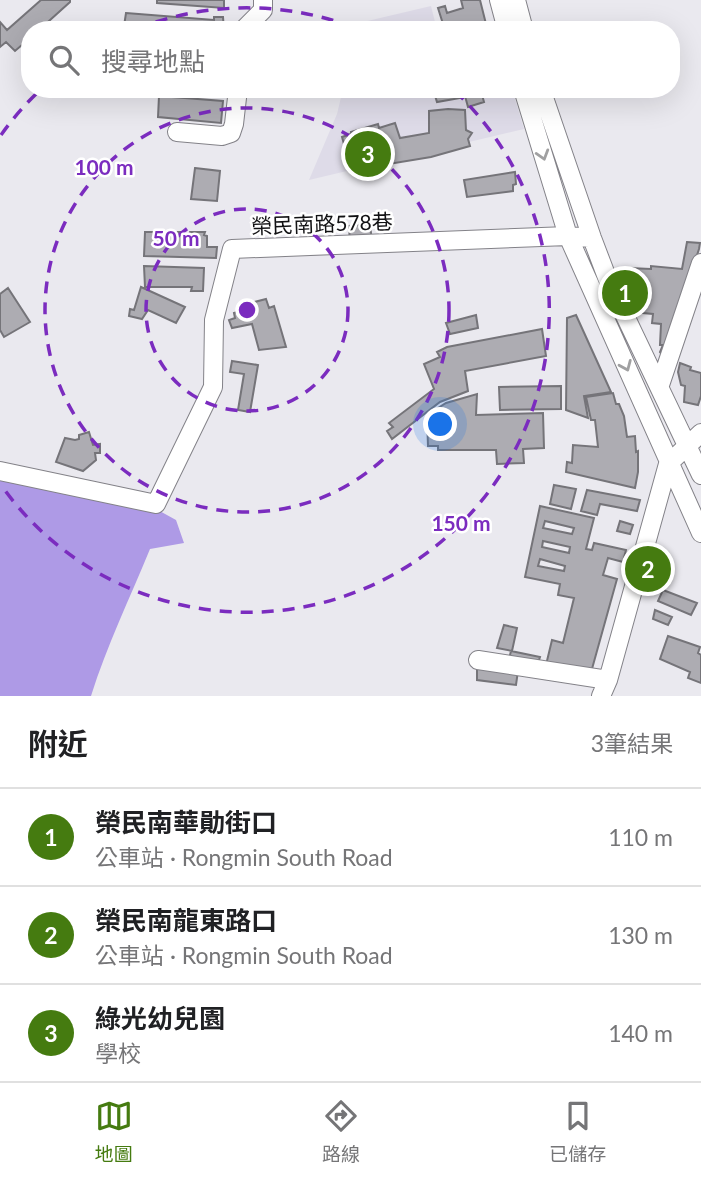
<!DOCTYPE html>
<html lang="zh-TW">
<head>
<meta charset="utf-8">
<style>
	body { margin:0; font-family:Lato,"Noto Sans TC",sans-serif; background:#f2f2f2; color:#202124 }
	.you { position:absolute; left:441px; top:425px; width:24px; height:24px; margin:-18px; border:5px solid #fff; border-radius:50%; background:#1a73e8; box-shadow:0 0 0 10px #1a73e833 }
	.badge { display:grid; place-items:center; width:46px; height:46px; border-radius:50%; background:#457b10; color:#fff; font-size:23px; font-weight:700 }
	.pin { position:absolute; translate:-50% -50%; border:4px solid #fff; box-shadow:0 2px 7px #0006 }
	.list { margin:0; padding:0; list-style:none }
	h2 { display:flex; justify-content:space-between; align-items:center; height:91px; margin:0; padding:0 28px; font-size:30px }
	h2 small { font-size:23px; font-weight:400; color:#757577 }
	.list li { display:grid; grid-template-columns:46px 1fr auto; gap:21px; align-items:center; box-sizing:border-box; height:98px; padding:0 28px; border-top:2px solid #e0e0e0 }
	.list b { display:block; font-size:26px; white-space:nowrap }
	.list p { margin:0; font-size:23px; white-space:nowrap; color:#757577 }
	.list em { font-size:23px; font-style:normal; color:#757577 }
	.icon { flex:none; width:38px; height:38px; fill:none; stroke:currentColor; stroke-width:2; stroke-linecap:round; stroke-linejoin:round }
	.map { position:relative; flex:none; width:701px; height:696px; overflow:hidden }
	.search { position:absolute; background:#fff; box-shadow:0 7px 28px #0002; left:21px; right:21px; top:21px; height:77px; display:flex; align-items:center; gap:18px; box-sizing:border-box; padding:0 24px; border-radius:28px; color:#757577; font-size:26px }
	.sheet { height:385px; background:#fff }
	nav { display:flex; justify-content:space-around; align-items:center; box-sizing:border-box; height:98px; border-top:2px solid #e0e0e0; background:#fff; font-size:19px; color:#757577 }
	nav a { display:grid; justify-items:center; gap:4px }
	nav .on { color:#457b10 }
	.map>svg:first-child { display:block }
</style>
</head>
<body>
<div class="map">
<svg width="701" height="696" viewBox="0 0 701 696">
	<rect width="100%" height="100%" fill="#eae9ef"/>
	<path fill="#dedbe8" d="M431,6L437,30H357L359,23Z
		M343,89H512L524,129L309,180L337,114Z"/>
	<path fill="#ae9ae6" d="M0,475L156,509L176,520L184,543L150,549C130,598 107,645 91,696H0Z"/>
	<path fill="#adacb2" stroke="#757479" stroke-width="2" fill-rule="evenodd" d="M41,0H70V2L39,30H30V38L15,51L6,42L0,47V22L7,30Z
		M157,0H224V8L157,3Z
		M461,0H480L487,28L442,30L441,25L443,24L438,8L445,6L447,13L463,8Z
		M126,13L214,20V17H223L224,30H128V26H124Z
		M150,89H222V95Z
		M433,89H457L460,98L437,102Z
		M481,91L484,102L468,107L465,96Z
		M159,96L223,101L221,123L158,117Z
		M448,109L465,110L466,130L472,133L468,139L470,146L431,157L364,168V170L352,173L342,137L351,134V132L378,124L379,128L395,123L400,138L429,133V111Z
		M195,168L220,171L217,201L191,199Z
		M515,172L516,184L513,185V191L467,197L464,180Z
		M370,224L372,242L350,245L349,226Z
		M145,232H183V235H189L190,232H205L204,235L207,236V247H217L216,258L144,256Z
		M687,242L700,243L699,249L664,357L660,352L663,345H660L661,324L652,323L653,314L643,313V302H637L638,280H628L629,268L651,269V266L682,269Z
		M144,266L204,268L203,291H191L192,287H145Z
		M141,287L185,307L176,323L148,310L142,319L129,316L130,309L134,310Z
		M8,288L30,322L4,337L0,330V294Z
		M266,299L269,308L274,306L286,347L259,350L252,324L232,328L229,320L235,318L234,313L244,310L243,305Z
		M476,315L478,328L450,334L446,323Z
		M576,315L611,392L584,396L588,418L566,410L567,318Z
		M542,329L546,356L465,371L468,391L440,402L392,439L387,431L393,427L389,423L434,389L424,364L440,357L437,352L447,347Z
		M232,361L258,365L250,412L238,410L244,374L230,372Z
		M680,363L691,367L690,370L701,373V396L698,405L684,402L685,386L681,385L678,372Z
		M561,386V409L500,410L499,387Z
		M613,393L616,404H619L624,416L627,437L635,436L636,452L638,451V472L635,488L566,472L567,462L572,463L573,445L598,447L595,420H591L586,397Z
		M477,394L476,415L543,413L544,448L523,449L524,463L497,464L496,450H438V446H428L427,417H436L435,410L446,403Z
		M89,432L93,445L100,444V453H95L96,460L83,471L56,462L65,438L75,440L79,439V435Z
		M554,485L576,489L571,509L550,504Z
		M587,490L640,500L637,511L600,504L597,515L581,511Z
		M540,506L594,518L586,549L592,550L594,543L626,550L623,562L608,558L603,575L617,579L590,676L546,665L552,640L563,643L574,598L558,595L560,584L525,577ZM545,521L574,528L572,534L543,528ZM543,541L570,547L569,553L542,547ZM540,559L565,566L564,571L538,566Z
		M620,521L633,525L630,534L617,531Z
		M663,590L697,603L691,615L658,601Z
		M655,610L672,617L668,625L653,619Z
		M504,625L517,628L512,651L497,648Z
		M668,636L700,647L698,653L701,655V683L688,678L690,672L660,659Z
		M511,651L540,657L538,663L509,659Z
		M477,667L518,671L516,685L477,680Z"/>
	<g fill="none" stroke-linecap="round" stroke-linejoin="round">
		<defs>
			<path id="minor" d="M499,0L507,30
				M516,0L524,30
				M243,30L263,10V0
				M523,89L568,236L701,533
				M541,89L592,238L608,280L701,475
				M177,132L222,136L231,133L234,124L238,89
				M660,385L701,263
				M0,471L156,504L213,387L214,320L232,249L568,236L592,238
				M478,660L608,680
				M601,696L608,680L668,464L701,433"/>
		</defs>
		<use href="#minor" stroke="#838288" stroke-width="20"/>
		<use href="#minor" stroke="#fff" stroke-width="18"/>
	</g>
	<defs><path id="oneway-chevron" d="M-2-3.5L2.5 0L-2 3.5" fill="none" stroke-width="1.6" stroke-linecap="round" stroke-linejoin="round" transform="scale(1.75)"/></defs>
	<g stroke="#a0a0a1">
		<use href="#oneway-chevron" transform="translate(543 155) rotate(73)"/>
		<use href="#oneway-chevron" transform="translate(626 366) rotate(67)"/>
	</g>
	<g fill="none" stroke="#7b2cbf" stroke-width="3.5" stroke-dasharray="12 9">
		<circle cx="247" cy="310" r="101"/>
		<circle cx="247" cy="310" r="202"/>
		<path d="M1 135A302 302 0 0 1 39 91M136 29A302 302 0 0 1 358 29M455 91A302 302 0 1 1 1 485"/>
	</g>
	<g text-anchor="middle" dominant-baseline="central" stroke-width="5" stroke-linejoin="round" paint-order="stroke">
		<g font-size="21" fill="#121214" stroke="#fff">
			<text transform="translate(322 223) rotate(-2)">榮民南路578巷</text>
		</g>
	</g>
	<circle cx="247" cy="310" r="10" fill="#7b2cbf" stroke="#fff" stroke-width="3.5"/>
	<g font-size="21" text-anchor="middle" font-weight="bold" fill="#7b2cbf" stroke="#fff" stroke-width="5" stroke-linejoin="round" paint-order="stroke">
		<text x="104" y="175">100 m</text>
		<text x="176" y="246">50 m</text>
		<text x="461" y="531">150 m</text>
	</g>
</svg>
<div class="you"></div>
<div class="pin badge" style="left:625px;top:293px">1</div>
<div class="pin badge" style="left:648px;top:569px">2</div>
<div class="pin badge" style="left:368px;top:154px">3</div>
<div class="search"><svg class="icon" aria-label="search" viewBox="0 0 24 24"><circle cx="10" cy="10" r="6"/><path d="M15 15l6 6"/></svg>搜尋地點</div>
</div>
<section class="sheet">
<h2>附近<small>3筆結果</small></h2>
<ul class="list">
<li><span class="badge">1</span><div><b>榮民南華勛街口</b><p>公車站 · Rongmin South Road</p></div><em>110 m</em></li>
<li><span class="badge">2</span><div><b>榮民南龍東路口</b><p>公車站 · Rongmin South Road</p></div><em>130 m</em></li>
<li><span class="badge">3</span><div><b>綠光幼兒園</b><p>學校</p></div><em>140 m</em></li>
</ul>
</section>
<nav>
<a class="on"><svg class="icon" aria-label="map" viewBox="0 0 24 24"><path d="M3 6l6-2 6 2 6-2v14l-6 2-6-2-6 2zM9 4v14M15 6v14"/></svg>地圖</a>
<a><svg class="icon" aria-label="directions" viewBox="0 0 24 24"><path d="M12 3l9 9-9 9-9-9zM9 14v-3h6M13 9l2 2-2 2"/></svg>路線</a>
<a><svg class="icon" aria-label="saved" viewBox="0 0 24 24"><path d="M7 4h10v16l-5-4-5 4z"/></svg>已儲存</a>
</nav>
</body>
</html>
